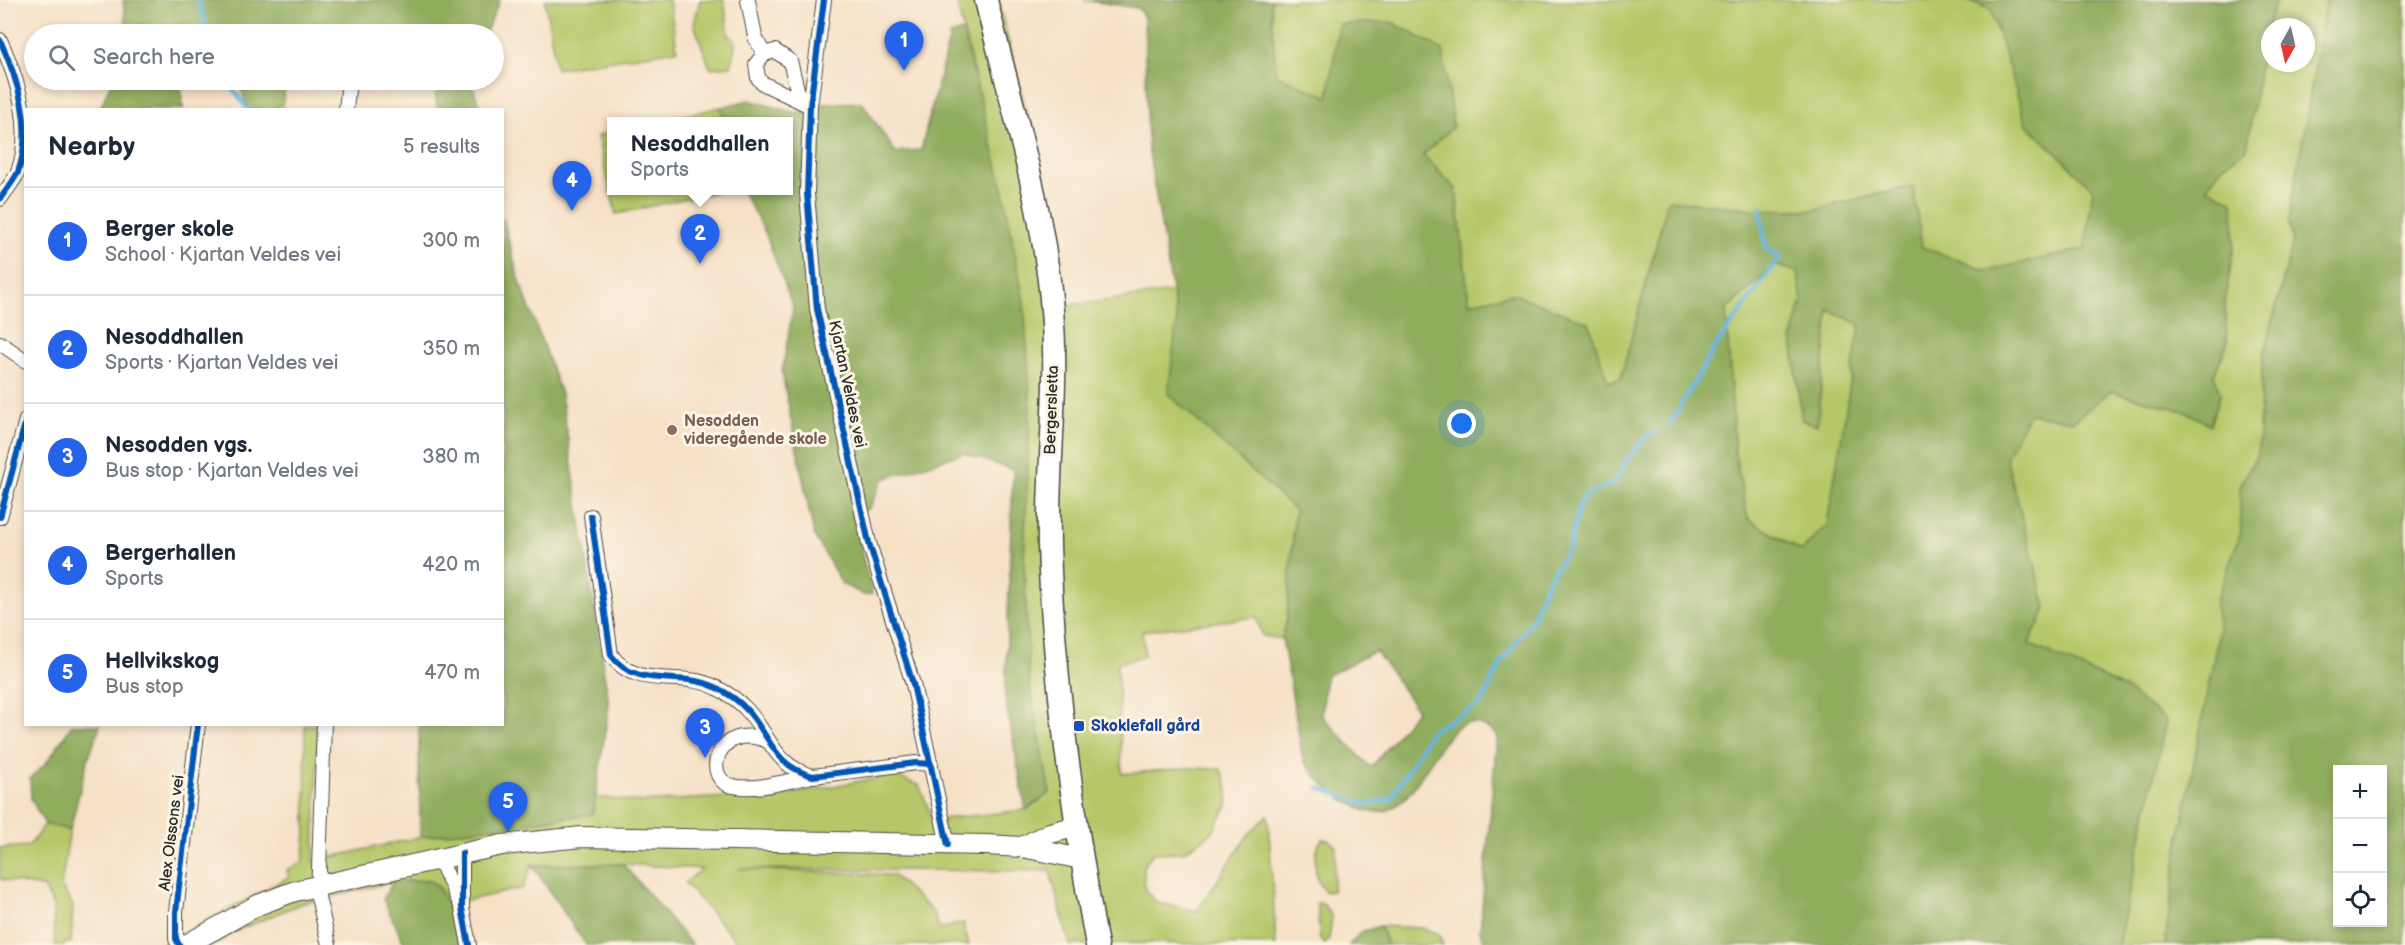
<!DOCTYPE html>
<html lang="en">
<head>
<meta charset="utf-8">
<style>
	body { margin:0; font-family:"Balsamiq Sans",sans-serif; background:#f6f6f7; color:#1f2937 }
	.controls { position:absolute; right:18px; bottom:18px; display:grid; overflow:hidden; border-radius:0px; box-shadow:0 3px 9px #0003 }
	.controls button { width:54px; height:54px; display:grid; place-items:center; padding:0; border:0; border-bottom:2px solid #e0e1e3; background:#fff; color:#1f2937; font:30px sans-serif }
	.compass { position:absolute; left:2261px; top:18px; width:54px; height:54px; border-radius:50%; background:#fff; box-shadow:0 3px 9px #0003; rotate:188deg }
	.you { position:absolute; left:1462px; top:424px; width:21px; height:21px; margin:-15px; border:4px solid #fff; border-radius:50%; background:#1a73e8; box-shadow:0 0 0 9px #1a73e833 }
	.badge { display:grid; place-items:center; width:39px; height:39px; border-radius:50%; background:#2563eb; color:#fff; font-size:20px; font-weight:700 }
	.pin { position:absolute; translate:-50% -50px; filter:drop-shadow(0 2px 3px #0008) }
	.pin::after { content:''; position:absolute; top:32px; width:21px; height:18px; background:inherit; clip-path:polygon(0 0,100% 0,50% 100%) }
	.popup { position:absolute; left:607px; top:117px; width:186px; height:78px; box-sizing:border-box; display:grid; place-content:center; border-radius:0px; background:#fff; filter:drop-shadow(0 2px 4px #0005); font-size:20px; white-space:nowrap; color:#747a83 }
	.popup b { font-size:22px; color:#1f2937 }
	.popup::after { content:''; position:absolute; left:50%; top:100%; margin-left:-12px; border:12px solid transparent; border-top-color:#fff }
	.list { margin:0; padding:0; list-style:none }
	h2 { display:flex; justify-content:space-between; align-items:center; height:78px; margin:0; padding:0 24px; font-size:26px }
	h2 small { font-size:20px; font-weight:400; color:#747a83 }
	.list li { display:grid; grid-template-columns:39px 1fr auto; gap:18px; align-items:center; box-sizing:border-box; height:108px; padding:0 24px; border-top:2px solid #e0e1e3 }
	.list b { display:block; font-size:22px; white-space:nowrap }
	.list p { margin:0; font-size:20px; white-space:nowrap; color:#747a83 }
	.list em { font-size:20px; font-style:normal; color:#747a83 }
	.icon { flex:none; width:33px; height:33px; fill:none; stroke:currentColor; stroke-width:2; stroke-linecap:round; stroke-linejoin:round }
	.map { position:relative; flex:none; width:2405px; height:945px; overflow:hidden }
	.search { position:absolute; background:#fff; box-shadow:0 3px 9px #0003; left:24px; top:24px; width:480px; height:66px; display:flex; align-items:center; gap:15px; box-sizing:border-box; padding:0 21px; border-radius:33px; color:#747a83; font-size:22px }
	.panel { position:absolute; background:#fff; box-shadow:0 3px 9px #0003; left:24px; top:108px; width:480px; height:618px; border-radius:0px }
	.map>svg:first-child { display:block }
</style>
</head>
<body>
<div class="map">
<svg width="2405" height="945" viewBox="0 0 2405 945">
	<rect width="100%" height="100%" fill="#fcf5e5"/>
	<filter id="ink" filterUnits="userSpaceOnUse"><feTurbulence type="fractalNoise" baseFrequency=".0167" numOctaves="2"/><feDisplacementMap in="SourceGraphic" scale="12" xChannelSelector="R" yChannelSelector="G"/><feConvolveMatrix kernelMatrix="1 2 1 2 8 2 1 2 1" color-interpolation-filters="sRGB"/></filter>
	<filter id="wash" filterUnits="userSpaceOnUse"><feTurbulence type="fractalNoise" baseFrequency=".008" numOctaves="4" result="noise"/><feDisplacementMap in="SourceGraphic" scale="24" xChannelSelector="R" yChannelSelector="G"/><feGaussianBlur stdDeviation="1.35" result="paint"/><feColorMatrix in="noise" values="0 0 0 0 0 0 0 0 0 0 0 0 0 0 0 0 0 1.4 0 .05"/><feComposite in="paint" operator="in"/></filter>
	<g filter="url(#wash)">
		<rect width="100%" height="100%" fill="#f6e1c7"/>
		<path fill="#b6c769" stroke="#70794a" stroke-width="1.5" fill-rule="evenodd" d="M545,0H669L677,50L556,69Z
			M700,0H724L729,35L736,42L731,66L710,68L694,24Z
			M956,0H998L1045,184L1064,306L1172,292L1177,320L1169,394L1295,510L1287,619L1282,639L1263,636L1256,617L1142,631L1145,655L1117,664L1122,774L1187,768L1221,769L1228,788V804L1212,833L1183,852L1153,853L1143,867L1145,891L1158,903L1197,911L1248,835L1268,815L1276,945L1131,943L1070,945L1050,871L738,869L893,875L932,911L940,929L963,923L969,945H740L685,883L702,869L623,864L532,865L523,888L447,905L440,888L429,880L393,882L300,904L236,931L213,945H161L289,877L287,870L303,862L306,832L305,725H319L314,861L420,837L592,814L595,797L642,802L796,793L892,775L919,785L933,820L1026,810L1050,793L1029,680L1024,562L1030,398L1024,302L1002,189Z
			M1271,0H1969L1991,10L2026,123L2093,189L2085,249L1987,271L1922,247L1912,186L1814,210H1765L1668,200L1621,378L1607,382L1514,294L1469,303L1456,189L1423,155L1328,98L1275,75Z
			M2276,0H2326L2289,222L2293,242L2263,358L2258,452L2240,487L2241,532L2179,841L2165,945H2118L2166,720L2123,687L2029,644L2015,499L2006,457L2029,414L2073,421L2111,391L2184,411L2210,424L2220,394L2214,375L2227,344L2225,302L2234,245L2233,202L2207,187L2222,167L2247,149L2264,37ZM2270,27H2306V63H2270Z
			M721,107L724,121H661Z
			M611,133L612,190L718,191L616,214L597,136Z
			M1775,265L1798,271L1802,301L1792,338L1802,420L1817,424L1829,309L1861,323L1827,525L1801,551L1748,519L1735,456L1726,310Z
			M45,824L70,830L61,886L73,906L71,943L65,942V945H55L53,906L45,888L0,879V848L29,846Z
			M1322,839L1329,840L1336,847L1333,886L1332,891L1326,892C1312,880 1313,852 1322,839Z
			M1317,903L1323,904L1332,917L1329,939L1325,944L1320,939Z
			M1380,926L1422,928L1437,933L1443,945H1387Z"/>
		<path fill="#90ac5d" stroke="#5e6c44" stroke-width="1.5" fill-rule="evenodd" d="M123,0H500L485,34H396L391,28L380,34H127Z
			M1083,0H1271L1276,75L1328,97L1339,24L1392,22L1443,50L1453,127L1423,155L1456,189L1469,303L1514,294L1589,323L1608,382L1621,378L1668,200L1765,210H1814L1913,186L1922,247L1987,271L2085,249L2093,189L2026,123L1991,10L1969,0H2276L2264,37L2247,149L2222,167L2207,187L2233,202L2234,245L2225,302L2227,344L2214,375L2220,393L2210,425L2184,411L2111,391L2073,421L2029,414L2006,457L2046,608L2029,644L2123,687L2166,720L2118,945H1486L1480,931L1497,736C1439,681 1429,818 1373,812C1366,812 1357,806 1351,804C1338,798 1311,774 1304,761C1300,753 1300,739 1298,730C1293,699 1288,669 1282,639L1287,619L1295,510L1168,394L1177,319L1148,148L1144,17L1138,8ZM1775,265L1798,272L1802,301L1792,338L1802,420L1817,425L1829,310L1860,324L1827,525L1801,551L1748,519L1735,456L1726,310ZM1376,651L1417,710L1371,768L1322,716L1326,676Z
			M2326,0H2405V945H2165L2179,841L2219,631L2215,604L2241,532L2240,487L2258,452L2263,358L2293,242L2289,222ZM2338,770H2382V922H2338Z
			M963,31L1003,189L1024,302L1030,398L1024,562L1029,680L1050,793L1026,810L1005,697L1013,470L964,453L883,479L869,509L852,514L872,594L864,595L842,584L814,535L782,373L793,307L765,232L742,191L789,190V122L724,121L721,107L749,100L796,113L818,104L862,102L895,152L921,150L950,35Z
			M112,80H209L181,88L183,109H100Z
			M237,80H286L282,109H249Z
			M431,80H470L481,109H437L435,85Z
			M503,218L518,276L561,394L609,705L593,814L420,837L419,725L502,724Z
			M72,725H100L86,765L70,830L45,824L31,799L30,778L47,762Z
			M623,864L692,945H586L532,865Z
			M429,880C449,894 453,921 459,945H405L383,899L393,882Z
			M1380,926L1387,945H1349L1361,932Z"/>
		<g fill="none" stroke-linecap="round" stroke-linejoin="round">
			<path stroke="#62b4dd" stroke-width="4.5" d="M198,0L209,34
				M227,80L248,110
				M1669,425L1715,347L1780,257L1766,248L1760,207
				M1319,788L1367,805L1391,799L1431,731L1482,703L1500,665L1532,620L1547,581L1569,549L1579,505L1585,496L1615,482L1627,459L1646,437L1655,432"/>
		</g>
	</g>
	<g filter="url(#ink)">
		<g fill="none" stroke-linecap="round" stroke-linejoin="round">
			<defs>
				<path id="minor" d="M748,0L755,37L764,54
					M824,0L810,106L807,194L817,309L869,543L913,684L948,845
					M0,40C18,80 34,128 18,172C14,181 6,190 0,199
					M800,101L790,61L775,51L764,54L756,64L758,78L762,83L810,106
					M346,110L349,80
					M0,343L26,361
					M591,516L611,655C638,692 682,669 717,688C727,693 739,701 747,710C771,736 773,766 813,776L916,763L931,764
					M0,517L26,420
					M324,724L318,897L329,945
					M768,741C716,720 701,780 733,786C756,791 786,781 808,777
					M462,853V908L469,945
					M439,858L462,908
					M179,945L176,939V912L198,724"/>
				<path id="secondary" d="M1022,847L1050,833L1078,826
					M186,945L258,905L295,891L502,845L582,837L986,845L1022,847L1082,859"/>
				<path id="primary" d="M986,0C1010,100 1044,208 1052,310C1059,388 1047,467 1049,545C1053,678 1073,814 1097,945"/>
			</defs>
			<use href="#minor" stroke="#494642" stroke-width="16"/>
			<use href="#secondary" stroke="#494642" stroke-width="22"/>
			<use href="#primary" stroke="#494642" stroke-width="25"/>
			<use href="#minor" stroke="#fff" stroke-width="14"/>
			<use href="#secondary" stroke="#fff" stroke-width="20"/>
			<use href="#primary" stroke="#fff" stroke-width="22"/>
			<defs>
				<path id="cycleway" d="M824,0L810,106L807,194L817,309L869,543L913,684L948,845
					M0,40C18,80 34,128 18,172C14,181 6,190 0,199
					M591,516L611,655C638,692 682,669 717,688C727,693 739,701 747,710C771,736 773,766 813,776L916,763L931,764
					M0,517L26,420
					M462,853V908L469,945
					M179,945L176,939V912L198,724"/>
			</defs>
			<use href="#cycleway" stroke="#fcf5e5" stroke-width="10"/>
			<use href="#cycleway" stroke="#0057b8" stroke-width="6"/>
		</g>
	</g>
	<circle fill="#8d6e63" stroke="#fcf5e5" stroke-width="2" cx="672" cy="430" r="6"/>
	<rect fill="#1a4fb4" stroke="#fcf5e5" stroke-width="2" x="1073" y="720" width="12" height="12" rx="3"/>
	<g text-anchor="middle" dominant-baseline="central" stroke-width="6" stroke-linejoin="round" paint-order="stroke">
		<g font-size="16" fill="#2b2b2b" stroke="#fcf5e5">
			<text transform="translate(847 384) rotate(78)">Kjartan Veldes vei</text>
			<text transform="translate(1052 410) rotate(-88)">Bergersletta</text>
			<text transform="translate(172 833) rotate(-83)">Alex Olssons vei</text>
		</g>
		<g font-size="16" font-weight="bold" fill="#785e54" stroke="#fcf5e5" text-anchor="start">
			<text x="684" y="421">Nesodden<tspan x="684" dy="18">videregående skole</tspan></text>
		</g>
		<g font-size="16" font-weight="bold" fill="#164399" stroke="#fcf5e5" text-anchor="start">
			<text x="1091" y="726">Skoklefall gård</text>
		</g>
	</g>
</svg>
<div class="controls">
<button>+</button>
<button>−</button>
<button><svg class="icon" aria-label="locate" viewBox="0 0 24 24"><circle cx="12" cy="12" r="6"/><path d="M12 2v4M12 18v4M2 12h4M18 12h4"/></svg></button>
</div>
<svg class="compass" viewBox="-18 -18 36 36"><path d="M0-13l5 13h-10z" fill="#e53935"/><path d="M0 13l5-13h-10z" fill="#747a83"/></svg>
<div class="you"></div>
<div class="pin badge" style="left:904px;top:71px">1</div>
<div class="pin badge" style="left:700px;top:264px">2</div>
<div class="popup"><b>Nesoddhallen</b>Sports</div>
<div class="pin badge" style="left:705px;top:758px">3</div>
<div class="pin badge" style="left:572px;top:211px">4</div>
<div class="pin badge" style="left:508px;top:832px">5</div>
<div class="search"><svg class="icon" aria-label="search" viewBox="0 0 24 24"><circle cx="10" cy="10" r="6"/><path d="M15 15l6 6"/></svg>Search here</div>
<section class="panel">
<h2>Nearby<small>5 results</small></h2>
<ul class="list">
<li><span class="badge">1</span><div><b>Berger skole</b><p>School · Kjartan Veldes vei</p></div><em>300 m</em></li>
<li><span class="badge">2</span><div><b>Nesoddhallen</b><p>Sports · Kjartan Veldes vei</p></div><em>350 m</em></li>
<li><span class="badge">3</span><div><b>Nesodden vgs.</b><p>Bus stop · Kjartan Veldes vei</p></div><em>380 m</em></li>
<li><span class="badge">4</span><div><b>Bergerhallen</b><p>Sports</p></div><em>420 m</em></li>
<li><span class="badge">5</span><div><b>Hellvikskog</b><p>Bus stop</p></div><em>470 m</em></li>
</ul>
</section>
</div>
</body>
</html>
